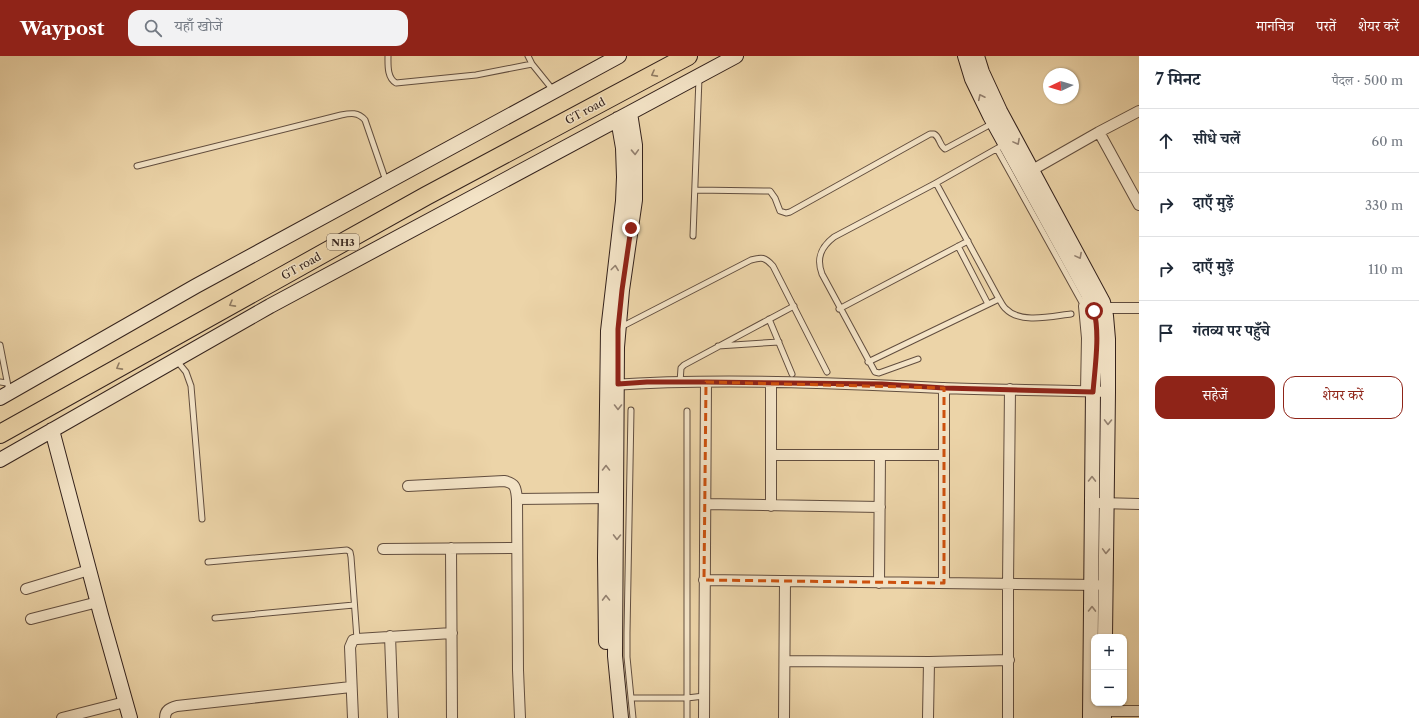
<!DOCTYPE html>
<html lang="hi">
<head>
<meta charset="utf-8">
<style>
	body { margin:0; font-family:"Libre Caslon Text","Noto Serif Devanagari",serif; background:#f2f2f3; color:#1f2937 }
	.controls { position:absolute; right:12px; bottom:12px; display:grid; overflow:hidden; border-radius:8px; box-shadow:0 1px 3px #0004 }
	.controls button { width:36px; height:36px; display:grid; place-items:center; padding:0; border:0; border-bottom:1px solid #e0e1e3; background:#fff; color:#1f2937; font:20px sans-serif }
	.compass { position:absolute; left:1043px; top:12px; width:36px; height:36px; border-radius:50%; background:#fff; box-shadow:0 1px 3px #0004; rotate:266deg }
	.stop { position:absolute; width:12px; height:12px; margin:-9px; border:3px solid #8f2418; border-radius:50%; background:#fff }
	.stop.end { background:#8f2418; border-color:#fff; box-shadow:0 1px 4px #0008 }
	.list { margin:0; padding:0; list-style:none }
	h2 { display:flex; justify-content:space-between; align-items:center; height:52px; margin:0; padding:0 16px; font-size:17px }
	h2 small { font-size:13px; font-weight:400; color:#747a83 }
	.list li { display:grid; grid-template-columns:26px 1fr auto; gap:12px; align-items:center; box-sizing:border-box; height:64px; padding:0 16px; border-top:1px solid #e0e1e3 }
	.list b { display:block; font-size:15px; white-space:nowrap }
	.list em { font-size:13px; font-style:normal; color:#747a83 }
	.actions { display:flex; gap:8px; padding:12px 16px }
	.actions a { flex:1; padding:9px 0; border:1px solid #8f2418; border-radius:12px; text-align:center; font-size:14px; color:#8f2418 }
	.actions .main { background:#8f2418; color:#fff }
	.icon { flex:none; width:22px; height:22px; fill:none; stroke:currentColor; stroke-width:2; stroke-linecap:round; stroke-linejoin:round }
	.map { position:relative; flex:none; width:1139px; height:662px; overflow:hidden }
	header { display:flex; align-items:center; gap:24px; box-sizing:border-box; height:56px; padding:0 20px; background:#8f2418; color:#fff }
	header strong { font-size:19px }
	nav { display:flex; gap:22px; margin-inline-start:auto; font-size:14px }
	.search { width:280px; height:36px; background:#f2f2f3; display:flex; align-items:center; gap:10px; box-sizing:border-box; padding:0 14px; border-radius:12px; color:#747a83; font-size:15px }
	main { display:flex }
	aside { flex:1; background:#fff }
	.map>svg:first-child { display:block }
</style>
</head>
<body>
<header>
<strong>Waypost</strong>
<div class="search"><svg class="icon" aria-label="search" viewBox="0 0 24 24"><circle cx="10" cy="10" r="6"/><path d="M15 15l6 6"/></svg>यहाँ खोजें</div>
<nav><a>मानचित्र</a><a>परतें</a><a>शेयर करें</a></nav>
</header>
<main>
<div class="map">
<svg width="1139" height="662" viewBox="0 0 1139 662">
	<rect width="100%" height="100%" fill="#ecd4a8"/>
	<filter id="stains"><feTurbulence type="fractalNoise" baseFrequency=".005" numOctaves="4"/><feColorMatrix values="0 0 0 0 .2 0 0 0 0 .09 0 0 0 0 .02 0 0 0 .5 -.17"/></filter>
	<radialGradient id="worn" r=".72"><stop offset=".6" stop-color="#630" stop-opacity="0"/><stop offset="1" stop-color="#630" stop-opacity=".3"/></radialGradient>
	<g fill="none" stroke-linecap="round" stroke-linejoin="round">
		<defs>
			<path id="lane" d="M388,0C388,9 387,22 396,27L476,19L532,8
				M528,0L532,8L553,34
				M997,93L1084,250
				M137,110L341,59C351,57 358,56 365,64L386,125
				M695,134L770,135L775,142L780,155L786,157L790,156L930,78H934C940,81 939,89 945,93L993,67
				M693,180L699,22
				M958,190L988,248
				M999,243C1001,246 1003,251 1006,253C1020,268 1053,260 1071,258
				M839,253L968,185
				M769,263L792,318
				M621,271L751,204C762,201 765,201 773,210L827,316
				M0,289L9,335
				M718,290L779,286
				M918,303L879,317L875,316L822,218C816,202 821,191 834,181L936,127L1005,88
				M177,305L186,316L191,330L202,463
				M868,306L999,243L936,127
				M0,326L7,327
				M680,326L681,312L684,309L794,250
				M631,354L627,577V601L633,662
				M208,506L347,494L350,496L351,501L357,583
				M215,562L354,549
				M631,642H687L704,640
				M687,662V355"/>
			<path id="street" d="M1099,76L1139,149
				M1027,117L1099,76L1139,55
				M1084,250L1087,282L1086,335
				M1105,252H1139
				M771,327V450
				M611,329C721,322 832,327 942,332C998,334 1053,334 1108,336
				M944,332V527
				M771,399H944
				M408,430L504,425C515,427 516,431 517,443L518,614L520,662
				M517,443L611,442
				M1100,447L1139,448
				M706,448L880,451
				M451,492L452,662
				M383,493L517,492
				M704,524L1097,529
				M879,527L880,399
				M26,533L89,514
				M31,563L98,546
				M390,580L393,662
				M785,605L929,606L1009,604
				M1104,655H1139
				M62,662L125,646
				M165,662C165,654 170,652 177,650L351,631
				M353,662L350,591L353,584L357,583L452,577
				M704,662L706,326
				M784,662L785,525
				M928,662L929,606
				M1008,662V528L1010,333"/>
			<path id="secondary" d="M965,0L972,23L990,60L1088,238L1096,262V279L1093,335L1090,662
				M977,0L982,16L1000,55L1103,246L1106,260L1108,283V336L1105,581
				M0,342L196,230L619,0
				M52,374L101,559L130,662
				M0,404L270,250L736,0
				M606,586L605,502L608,275L623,145L624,121L623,92L618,63
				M621,662L615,600L617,291L622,234L635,144V89L630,57
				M1104,662V647"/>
			<path id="highway" d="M0,378L426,140L688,0"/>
		</defs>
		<use href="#lane" stroke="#624e3f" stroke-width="7"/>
		<use href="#street" stroke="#624e3f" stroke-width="12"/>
		<use href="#secondary" stroke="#34221c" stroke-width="16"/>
		<use href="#highway" stroke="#34221c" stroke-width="20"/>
		<use href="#lane" stroke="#f3e3c6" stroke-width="5"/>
		<use href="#street" stroke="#f3e3c6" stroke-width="10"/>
		<use href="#secondary" stroke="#f3e3c6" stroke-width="14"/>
		<use href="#highway" stroke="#ecd4a8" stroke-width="18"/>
	</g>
	<defs><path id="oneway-chevron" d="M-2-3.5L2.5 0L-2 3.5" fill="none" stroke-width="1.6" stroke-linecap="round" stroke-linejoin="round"/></defs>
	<g stroke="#907b62">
		<use href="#oneway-chevron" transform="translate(654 18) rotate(152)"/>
		<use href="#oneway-chevron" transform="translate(232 248) rotate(151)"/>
		<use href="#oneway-chevron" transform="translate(119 311) rotate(151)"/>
	</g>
	<g stroke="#948271">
		<use href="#oneway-chevron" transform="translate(981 41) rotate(-116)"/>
		<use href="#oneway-chevron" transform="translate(1017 86) rotate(62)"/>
		<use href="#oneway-chevron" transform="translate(635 96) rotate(88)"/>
		<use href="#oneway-chevron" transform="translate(1079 200) rotate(62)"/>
		<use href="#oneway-chevron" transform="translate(615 212) rotate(-83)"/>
		<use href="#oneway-chevron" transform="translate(618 351) rotate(90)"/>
		<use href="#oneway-chevron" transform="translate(1108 366) rotate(91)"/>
		<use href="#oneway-chevron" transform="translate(606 412) rotate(-90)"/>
		<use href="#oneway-chevron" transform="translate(1092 423) rotate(-89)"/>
		<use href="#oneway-chevron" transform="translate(617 481) rotate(91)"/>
		<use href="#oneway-chevron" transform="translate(1106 495) rotate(92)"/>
		<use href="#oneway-chevron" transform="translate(606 542) rotate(-91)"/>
		<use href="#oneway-chevron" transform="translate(1092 553) rotate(-89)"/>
	</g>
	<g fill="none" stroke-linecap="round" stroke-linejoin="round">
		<path stroke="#8f2418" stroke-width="5" d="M631,172L622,234L618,273V328L647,326H706L882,328L944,332L1093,336C1095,311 1100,278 1094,255"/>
	</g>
	<path fill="none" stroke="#cd510e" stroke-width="3" stroke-dasharray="8 5" stroke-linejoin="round" d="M706,326L944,332V527L704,524Z"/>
	<g text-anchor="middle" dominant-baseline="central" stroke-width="3" stroke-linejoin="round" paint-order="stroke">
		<rect fill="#f3e3c6" stroke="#6d5c4f" stroke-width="1" x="327" y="178" width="32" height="16" rx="3"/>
		<g font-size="10" font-weight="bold" fill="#34221c">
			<text x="343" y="186">NH3</text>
		</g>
		<g font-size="11" fill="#34221c" stroke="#f3e3c6">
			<text transform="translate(585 55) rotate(-28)">GT road</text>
			<text transform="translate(301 210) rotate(-29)">GT road</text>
		</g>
	</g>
	<rect width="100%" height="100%" filter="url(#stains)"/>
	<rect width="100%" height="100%" fill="url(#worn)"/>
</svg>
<div class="controls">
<button>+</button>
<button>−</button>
</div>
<svg class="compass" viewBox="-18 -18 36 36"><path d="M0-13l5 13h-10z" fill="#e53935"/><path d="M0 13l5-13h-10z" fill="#747a83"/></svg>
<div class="stop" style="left:1094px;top:255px"></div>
<div class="stop end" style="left:631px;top:172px"></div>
</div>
<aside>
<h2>7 मिनट<small>पैदल · 500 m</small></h2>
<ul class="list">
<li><svg class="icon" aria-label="ahead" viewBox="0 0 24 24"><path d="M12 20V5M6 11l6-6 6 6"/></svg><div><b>सीधे चलें</b></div><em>60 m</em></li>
<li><svg class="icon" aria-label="right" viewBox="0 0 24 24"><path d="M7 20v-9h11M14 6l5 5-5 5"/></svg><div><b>दाएँ मुड़ें</b></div><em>330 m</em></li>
<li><svg class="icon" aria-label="right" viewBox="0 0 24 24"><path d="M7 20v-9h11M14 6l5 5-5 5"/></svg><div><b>दाएँ मुड़ें</b></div><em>110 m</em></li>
<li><svg class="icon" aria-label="arrive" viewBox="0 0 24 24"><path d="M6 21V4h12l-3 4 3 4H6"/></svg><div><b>गंतव्य पर पहुँचे</b></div></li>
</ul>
<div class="actions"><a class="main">सहेजें</a><a>शेयर करें</a></div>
</aside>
</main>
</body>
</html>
